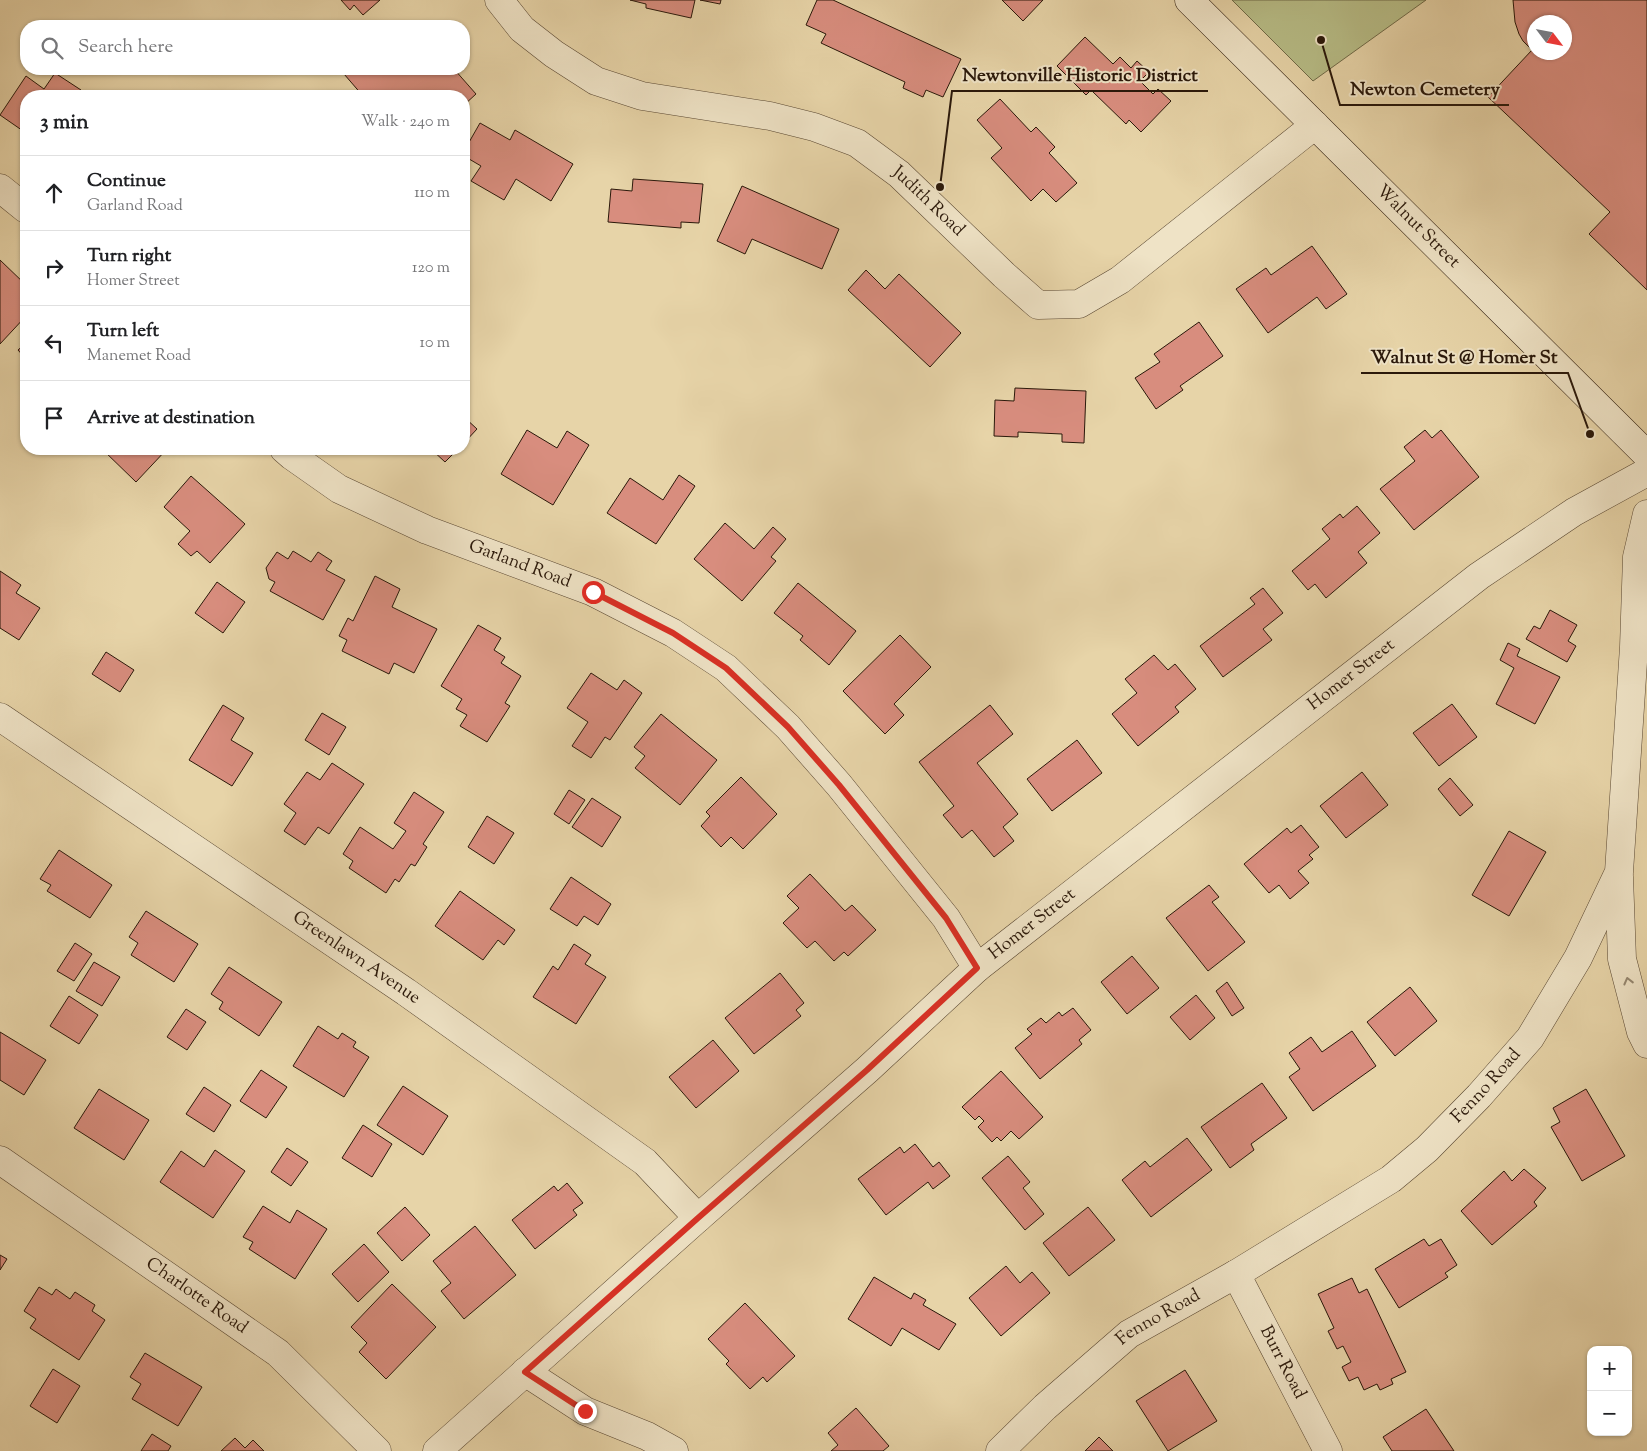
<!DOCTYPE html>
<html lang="en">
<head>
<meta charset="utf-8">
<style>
	body { margin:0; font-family:"Sorts Mill Goudy",serif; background:#f2f2f2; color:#202124 }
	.controls { position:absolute; right:15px; bottom:15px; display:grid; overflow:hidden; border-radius:10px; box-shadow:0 1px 4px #0004 }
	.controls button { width:45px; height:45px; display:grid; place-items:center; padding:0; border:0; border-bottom:1px solid #e0e0e0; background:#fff; color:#202124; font:25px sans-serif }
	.compass { position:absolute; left:1527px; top:15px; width:45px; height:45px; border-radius:50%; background:#fff; box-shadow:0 1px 4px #0004; rotate:122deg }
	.stop { position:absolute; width:15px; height:15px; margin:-11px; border:4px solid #d93025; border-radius:50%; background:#fff }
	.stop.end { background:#d93025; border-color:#fff; box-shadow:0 1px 5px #0008 }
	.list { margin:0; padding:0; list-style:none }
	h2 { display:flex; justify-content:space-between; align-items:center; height:65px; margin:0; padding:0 20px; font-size:21px }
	h2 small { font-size:16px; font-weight:400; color:#757577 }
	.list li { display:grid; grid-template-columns:32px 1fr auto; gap:15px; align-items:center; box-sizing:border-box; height:75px; padding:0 20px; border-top:1px solid #e0e0e0 }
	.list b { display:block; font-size:19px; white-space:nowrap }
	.list p { margin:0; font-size:16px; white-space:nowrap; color:#757577 }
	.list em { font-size:16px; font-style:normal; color:#757577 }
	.icon { flex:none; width:28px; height:28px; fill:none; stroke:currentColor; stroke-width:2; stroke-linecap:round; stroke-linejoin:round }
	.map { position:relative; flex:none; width:1647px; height:1451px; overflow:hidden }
	.search { position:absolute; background:#fff; box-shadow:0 1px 4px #0004; left:20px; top:20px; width:450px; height:55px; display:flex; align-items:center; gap:12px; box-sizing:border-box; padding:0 18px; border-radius:20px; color:#757577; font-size:19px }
	.panel { position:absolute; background:#fff; box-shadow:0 1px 4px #0004; left:20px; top:90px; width:450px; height:365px; border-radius:20px }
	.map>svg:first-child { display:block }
</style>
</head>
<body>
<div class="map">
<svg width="1647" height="1451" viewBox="0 0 1647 1451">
	<rect width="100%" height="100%" fill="#e7d4a8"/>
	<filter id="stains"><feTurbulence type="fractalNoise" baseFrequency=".004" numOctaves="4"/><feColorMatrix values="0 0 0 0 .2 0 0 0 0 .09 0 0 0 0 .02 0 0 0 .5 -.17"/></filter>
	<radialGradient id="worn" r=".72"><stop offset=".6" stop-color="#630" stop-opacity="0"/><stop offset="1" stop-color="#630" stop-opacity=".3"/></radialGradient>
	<path fill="#b7bc86" stroke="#706a48" d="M1232,0H1426L1313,81Z"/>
	<path fill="#d88d7e" stroke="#2a180a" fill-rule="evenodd" d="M341,0H380L363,15L354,5L350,10Z
		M630,0H695L691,18L646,8V4Z
		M700,0H721L720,4Z
		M817,0H833L961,59L943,97L926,90L923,97L903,88L905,82L821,43L826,34L806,25Z
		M1002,0H1043L1023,21Z
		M1513,0H1647V290L1589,234L1610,212L1488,97L1532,50L1523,41L1519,34L1515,22ZM1534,22H1564V52H1534Z
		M1085,37L1113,64L1120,57L1131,68L1137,61L1149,72L1140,81L1153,94L1158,89L1171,101L1141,132L1129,120L1126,124L1091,90L1086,95L1057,66Z
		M349,69H454L476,94L464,105V96H420L415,91L409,96H363L344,74Z
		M55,73L81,90L77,96H26V133L0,115L26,76L44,89Z
		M1000,99L1031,132L1036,127L1055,147L1049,153L1077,183L1056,202L1043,189L1031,201L991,158L1002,148L977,120Z
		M480,123L510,140L515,130L573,164L551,201L516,179L504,200L471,181L481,166L464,156V151Z
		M633,179L703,184L699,223L681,222V228L608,222L611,189L632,191Z
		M742,186L839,229L822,269L752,239L745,254L717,241Z
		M1312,246L1347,294L1326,309L1317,297L1268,333L1236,289L1266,268L1271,275Z
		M0,260L26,285V316L0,344Z
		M866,270L885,289L899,274L961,333L930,367L848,290Z
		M1199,322L1223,356L1180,386L1183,390L1156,409L1135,378L1160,362L1154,354Z
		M26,343V359L18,350Z
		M1015,388L1086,391L1084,443L1062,442V434L1018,432V437L994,436L995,400L1014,401Z
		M464,417L477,429L464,443Z
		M527,430L557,448L567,431L589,445L553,505L501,474Z
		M1425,430L1432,438L1441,430L1479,477L1414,530L1380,489L1415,461L1404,447Z
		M102,449H167L136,482Z
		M431,449H458L445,462Z
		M679,475L695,486L656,544L607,513L630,478L663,500Z
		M191,476L245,524L210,563L197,551L191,556L178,544L190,531L164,507Z
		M1357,506L1380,533L1358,552L1367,563L1326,598L1315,584L1308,590L1292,571L1330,539L1322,529L1340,514L1343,518Z
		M725,523L754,549L773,527L786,539L771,557L776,561L742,601L694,559Z
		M293,551L311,562L318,552L332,561L326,570L345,580L323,620L270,591L275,582L269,579L266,568L277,552L288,559Z
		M0,571L21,585L16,593L40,608L19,640L0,628Z
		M375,576L400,589L392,607L437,629L414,673L394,663L389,674L342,651L347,640L339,636L348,618L353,621Z
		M217,582L245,602L223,633L195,613Z
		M798,583L856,631L829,665L800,640L803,636L774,613Z
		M1263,588L1283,613L1263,629L1272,640L1223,677L1200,646L1255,604L1250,598Z
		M1550,610L1577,625L1568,641L1576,646L1567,662L1526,639L1534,626L1540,629Z
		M478,625L501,638L494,650L505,657L501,663L521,676L505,703L510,706L487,742L460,726L467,715L456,709L462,699L441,686Z
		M900,635L931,667L894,704L904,715L885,734L843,691Z
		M1508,643L1520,649L1517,656L1560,677L1535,724L1496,704L1514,668L1500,660Z
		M106,652L134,670L120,692L92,674Z
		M1154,655L1168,670L1175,664L1196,689L1175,707L1179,712L1138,746L1112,714L1137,693L1125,679Z
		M591,673L617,690L624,680L642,693L610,740L605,737L591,758L572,746L588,722L567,708Z
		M1452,704L1477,737L1439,766L1413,733Z
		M223,705L244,718L231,740L253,753L232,786L189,760Z
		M990,705L1013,734L977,763L1018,814L1003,827L1014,841L994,857L972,830L962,838L943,815L954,806L919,762Z
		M322,713L346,727L329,755L305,740Z
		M661,714L717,760L680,805L635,768L645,756L634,747Z
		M1077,740L1102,773L1052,811L1027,779Z
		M332,763L364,784L329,834L318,827L305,845L284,831L296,813L284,804L307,772L320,780Z
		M1362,772L1388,805L1346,838L1320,806Z
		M741,777L777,814L743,849L731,837L721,847L701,826L710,816L706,812Z
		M1450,778L1473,805L1460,816L1438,789Z
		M569,790L585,800L569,824L554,814Z
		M414,792L444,812L423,844L427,847L415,866L411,864L399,882L395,879L386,893L349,868L353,861L343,854L360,827L393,849L406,831L394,823Z
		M592,798L621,817L602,847L572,827Z
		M487,816L514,833L494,864L468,847Z
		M1301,825L1319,847L1309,855L1313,859L1298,871L1309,883L1290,899L1279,885L1269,893L1244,864L1287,828L1291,833Z
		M1509,831L1546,852L1509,916L1472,895Z
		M59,850L112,885L90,918L47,891L51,885L40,879Z
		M810,874L845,911L852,905L876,930L848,956L844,952L834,961L815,941L807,948L783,923L799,908L787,896Z
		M571,877L611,904L598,925L584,916L577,926L550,909Z
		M1209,885L1219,897L1212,902L1245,942L1208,971L1166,918Z
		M460,891L515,930L504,945L498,940L483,960L435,926Z
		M146,911L198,944L174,982L131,955L138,943L129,937Z
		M75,943L92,954L74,981L57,971Z
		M574,944L591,955L585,964L606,977L576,1024L533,997L553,966L558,970Z
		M1132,956L1159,988L1127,1014L1101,982Z
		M94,962L120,977L102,1006L76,991Z
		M229,967L282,1002L259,1036L219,1009L223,1002L211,994Z
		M780,973L804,1003L796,1010L801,1016L754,1054L725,1018Z
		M1227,982L1244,1008L1232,1016L1216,991Z
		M1410,987L1437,1021L1395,1056L1367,1022Z
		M1196,995L1215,1018L1190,1040L1170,1017Z
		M69,996L98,1015L79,1044L50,1026Z
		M1073,1008L1091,1030L1079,1040L1082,1044L1040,1079L1015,1048L1032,1034L1027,1029L1041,1018L1046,1023L1059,1012L1062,1016Z
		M186,1009L206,1022L187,1050L167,1037Z
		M318,1026L338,1039L342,1033L356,1042L353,1047L369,1057L344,1097L293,1066Z
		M1352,1031L1376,1066L1313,1111L1289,1077L1300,1069L1289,1053L1311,1037L1322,1052Z
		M0,1032L46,1060L24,1095L0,1080Z
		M713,1040L739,1071L696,1108L669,1077Z
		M261,1070L287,1087L266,1118L240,1101Z
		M1001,1071L1043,1117L1019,1139L1011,1131L1001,1141L997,1137L992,1142L978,1127L984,1121L979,1116L975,1120L962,1107Z
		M1262,1083L1287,1118L1251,1144L1254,1150L1230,1168L1201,1127Z
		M403,1086L448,1116L423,1155L377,1125Z
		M204,1087L231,1105L214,1132L186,1114Z
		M99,1089L149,1120L124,1160L74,1128Z
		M1586,1089L1625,1156L1582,1181L1551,1127L1560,1122L1553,1108Z
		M363,1125L392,1144L372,1177L342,1158Z
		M1187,1138L1212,1170L1151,1217L1122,1180L1145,1161L1150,1167Z
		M915,1144L933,1167L939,1162L950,1176L933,1189L928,1182L886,1215L858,1179L900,1147L904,1153Z
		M287,1148L308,1162L291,1186L271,1172Z
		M215,1150L245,1171L213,1218L160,1182L181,1151L204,1167Z
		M1008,1156L1030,1182L1023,1188L1044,1214L1025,1230L982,1178Z
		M1524,1169L1546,1188L1534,1202L1537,1206L1492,1245L1461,1211L1504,1171L1512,1181Z
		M567,1183L583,1203L573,1210L577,1215L535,1249L512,1220L554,1186L558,1191Z
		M263,1206L290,1223L297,1210L327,1229L295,1279L249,1249L253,1242L243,1237Z
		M405,1207L430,1235L402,1261L377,1233Z
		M1088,1207L1115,1240L1069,1276L1043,1243Z
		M475,1226L516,1275L464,1319L441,1291L451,1283L433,1261Z
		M1424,1239L1429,1246L1441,1239L1457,1265L1445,1273L1448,1277L1399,1308L1375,1269Z
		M364,1244L389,1272L358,1302L332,1274Z
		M0,1255L7,1259L0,1270Z
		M1006,1266L1020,1283L1032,1272L1050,1293L1001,1336L969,1298Z
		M874,1277L911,1299L914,1293L926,1300L923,1305L956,1324L939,1350L902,1328L891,1346L848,1319Z
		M1352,1278L1359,1293L1367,1289L1406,1372L1391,1379L1393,1384L1380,1390L1377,1384L1364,1390L1358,1377L1349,1381L1342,1367L1351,1362L1343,1346L1337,1349L1328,1331L1334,1328L1318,1294Z
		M392,1284L436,1327L386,1379L359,1352L367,1343L351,1327Z
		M39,1287L52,1295L56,1289L70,1299L75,1292L95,1305L92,1311L105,1320L79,1360L30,1328L36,1319L24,1311Z
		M745,1303L795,1356L767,1382L763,1377L750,1389L726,1364L729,1361L708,1339Z
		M145,1353L202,1387L178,1426L132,1399L141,1384L130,1377Z
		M53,1369L80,1386L57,1423L30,1406Z
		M1185,1370L1217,1421L1168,1451L1136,1401Z
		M856,1408L889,1446L883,1451H831L838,1445L828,1433Z
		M1426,1409L1454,1451H1392L1383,1437Z
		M152,1434L171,1446L168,1451H141Z
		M1099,1437L1113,1451H1085Z
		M235,1438L245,1448L253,1440L264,1451H221Z"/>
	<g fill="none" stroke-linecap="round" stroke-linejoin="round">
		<defs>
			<g id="minor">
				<path id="s1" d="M499,0L522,29L554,54L596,81L642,96L770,116L814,127L857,143L899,174L1004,275L1038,305L1079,304L1120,280L1315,125"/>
				<path d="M0,188L26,209"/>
				<path id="s2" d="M284,449L292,456L339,489L427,530L593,592L673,633L726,668L788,727L839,785L946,918L977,968"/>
				<path id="s3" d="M0,717L406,992L645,1162L698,1218"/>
				<path d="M1619,877L1622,959L1641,1032L1647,1044"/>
				<path id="s4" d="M0,1160L278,1353L377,1451"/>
				<path id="s5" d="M1236,1274L1328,1451"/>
				<path d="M525,1372L585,1411L647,1436L674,1451"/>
				<path id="s6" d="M1000,1451L1045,1407L1129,1334L1236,1274L1391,1179L1427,1149L1479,1096L1530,1038L1578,958L1619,872L1634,647L1637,557L1647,514"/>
			</g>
			<g id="tertiary">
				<path id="s7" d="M437,1451L698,1218L867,1070L977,968L1479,576L1574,512L1647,472"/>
			</g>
			<g id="secondary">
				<path id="s8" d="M1189,0L1647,455"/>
			</g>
		</defs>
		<use href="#minor" stroke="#594732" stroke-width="29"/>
		<use href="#tertiary" stroke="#594732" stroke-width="29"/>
		<use href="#secondary" stroke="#2a180a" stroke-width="29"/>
		<use href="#minor" stroke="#efe3c6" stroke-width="28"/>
		<use href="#tertiary" stroke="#efe3c6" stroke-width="28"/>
		<use href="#secondary" stroke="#efe3c6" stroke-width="28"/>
	</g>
	<defs><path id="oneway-chevron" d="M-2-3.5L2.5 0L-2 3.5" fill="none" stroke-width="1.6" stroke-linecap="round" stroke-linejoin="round" transform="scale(1.25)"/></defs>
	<use stroke="#968871" href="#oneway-chevron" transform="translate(1628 981) rotate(-104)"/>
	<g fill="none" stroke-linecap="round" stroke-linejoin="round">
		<path stroke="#d93025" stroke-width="6" d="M585,1411L525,1372L698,1218L867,1070L977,968L946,918L839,785L788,727L726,668L673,633L593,592"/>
	</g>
	<g text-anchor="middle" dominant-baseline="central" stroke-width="4" stroke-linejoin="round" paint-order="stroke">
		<g font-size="18" fill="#2a180a" stroke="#efe3c6">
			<text stroke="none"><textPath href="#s1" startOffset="489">Judith Road</textPath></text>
			<text stroke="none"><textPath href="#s8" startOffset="322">Walnut Street</textPath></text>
			<text stroke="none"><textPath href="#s2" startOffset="264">Garland Road</textPath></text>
			<text stroke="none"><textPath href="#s7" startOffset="1200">Homer Street</textPath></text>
			<text stroke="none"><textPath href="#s7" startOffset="795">Homer Street</textPath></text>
			<text stroke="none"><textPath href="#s3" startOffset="430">Greenlawn Avenue</textPath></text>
			<text stroke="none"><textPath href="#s6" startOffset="612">Fenno Road</textPath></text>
			<text stroke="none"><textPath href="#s4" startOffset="239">Charlotte Road</textPath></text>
			<text stroke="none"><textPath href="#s6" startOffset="208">Fenno Road</textPath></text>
			<text stroke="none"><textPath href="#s5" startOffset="100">Burr Road</textPath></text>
		</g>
	</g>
	<path fill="none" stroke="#2a180a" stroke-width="2" d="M940 187L952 91H1208M1321 40L1340 105H1509M1590 434L1568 373H1361"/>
	<g fill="#2a180a" stroke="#efe3c6" stroke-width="2">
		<circle cx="940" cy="187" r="5"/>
		<circle cx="1321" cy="40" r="5"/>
		<circle cx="1590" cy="434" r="5"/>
	</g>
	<g font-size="19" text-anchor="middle" font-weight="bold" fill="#2a180a" stroke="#efe3c6" stroke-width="4" stroke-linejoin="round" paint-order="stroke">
		<text x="1080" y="81">Newtonville Historic District</text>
		<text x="1425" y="95">Newton Cemetery</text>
		<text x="1464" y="363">Walnut St @ Homer St</text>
	</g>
	<rect width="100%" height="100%" filter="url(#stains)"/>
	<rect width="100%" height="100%" fill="url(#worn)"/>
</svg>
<div class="controls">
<button>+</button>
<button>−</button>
</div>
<svg class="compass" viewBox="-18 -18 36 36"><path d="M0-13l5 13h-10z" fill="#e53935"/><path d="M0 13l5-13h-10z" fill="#757577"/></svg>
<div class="stop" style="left:593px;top:592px"></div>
<div class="stop end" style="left:585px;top:1411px"></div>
<div class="search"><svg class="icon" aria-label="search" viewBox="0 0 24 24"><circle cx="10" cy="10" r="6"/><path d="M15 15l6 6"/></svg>Search here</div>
<section class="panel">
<h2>3 min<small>Walk · 240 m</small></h2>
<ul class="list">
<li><svg class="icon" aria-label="ahead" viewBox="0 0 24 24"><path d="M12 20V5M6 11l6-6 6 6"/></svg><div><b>Continue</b><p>Garland Road</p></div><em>110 m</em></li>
<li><svg class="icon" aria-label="right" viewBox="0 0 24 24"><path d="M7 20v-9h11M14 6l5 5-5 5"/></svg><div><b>Turn right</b><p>Homer Street</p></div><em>120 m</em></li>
<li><svg class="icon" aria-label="left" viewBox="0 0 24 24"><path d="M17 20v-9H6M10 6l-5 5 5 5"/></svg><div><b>Turn left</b><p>Manemet Road</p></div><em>10 m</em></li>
<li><svg class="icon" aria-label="arrive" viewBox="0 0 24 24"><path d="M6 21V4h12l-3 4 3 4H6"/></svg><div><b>Arrive at destination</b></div></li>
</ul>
</section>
</div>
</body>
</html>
